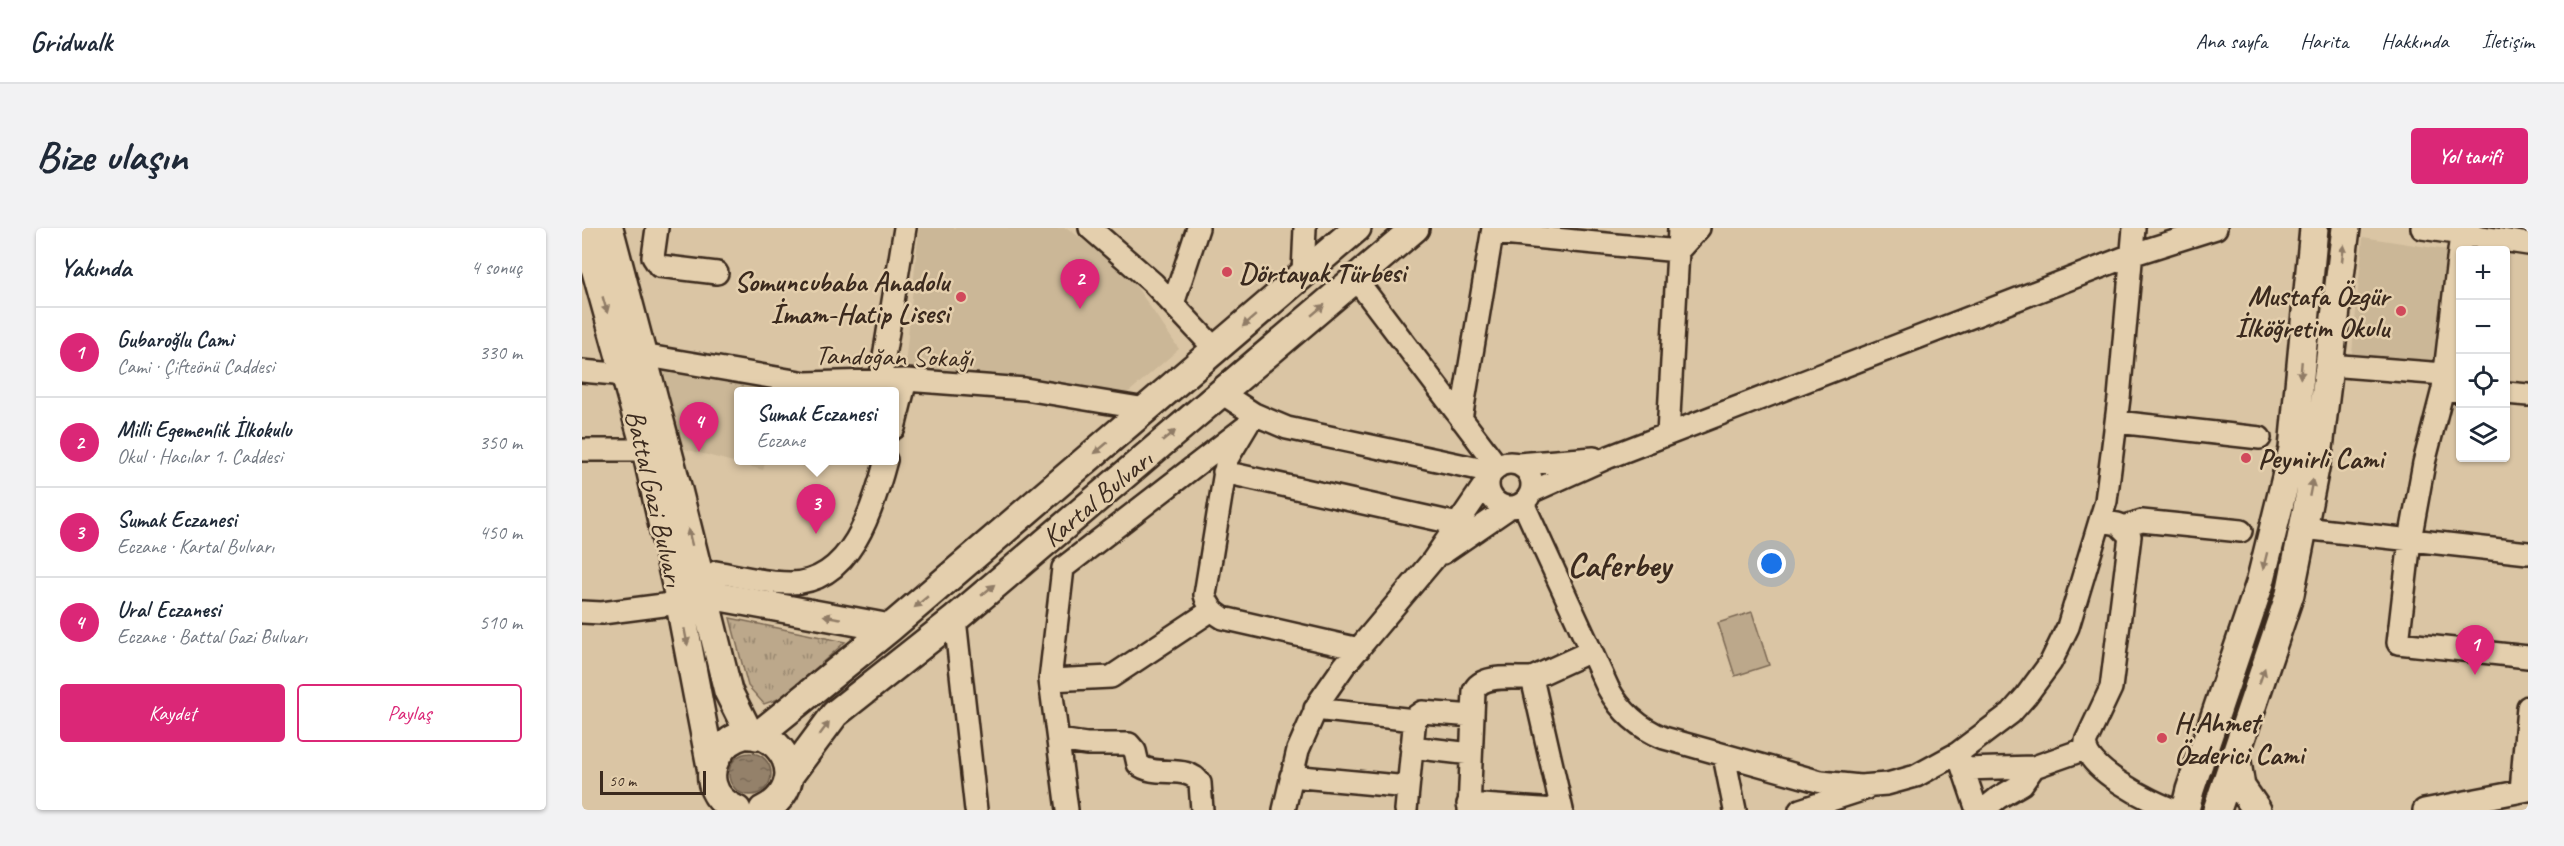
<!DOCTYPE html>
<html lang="tr">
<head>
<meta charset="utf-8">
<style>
	body { margin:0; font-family:Caveat,sans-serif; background:#f2f2f3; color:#1f2937 }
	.controls { position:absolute; right:18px; top:18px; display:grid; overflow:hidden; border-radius:6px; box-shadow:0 2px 4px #0004 }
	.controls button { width:54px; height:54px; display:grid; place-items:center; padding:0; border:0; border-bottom:2px solid #e0e1e3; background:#fff; color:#1f2937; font:30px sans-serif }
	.scale { position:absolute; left:18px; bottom:15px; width:106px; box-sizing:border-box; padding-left:6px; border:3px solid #3b2a1e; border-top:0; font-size:16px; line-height:21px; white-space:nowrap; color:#3b2a1e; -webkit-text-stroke:4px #e4cfad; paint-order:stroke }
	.you { position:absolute; left:1190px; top:336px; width:21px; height:21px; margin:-15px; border:4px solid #fff; border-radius:50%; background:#1a73e8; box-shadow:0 0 0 9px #1a73e833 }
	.badge { display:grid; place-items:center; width:39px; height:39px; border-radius:50%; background:#db2777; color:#fff; font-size:20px; font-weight:700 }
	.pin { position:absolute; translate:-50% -50px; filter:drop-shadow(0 2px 3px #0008) }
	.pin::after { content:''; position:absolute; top:32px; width:21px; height:18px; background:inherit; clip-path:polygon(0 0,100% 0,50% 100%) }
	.popup { position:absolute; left:152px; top:159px; width:165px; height:78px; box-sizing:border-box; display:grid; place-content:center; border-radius:6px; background:#fff; filter:drop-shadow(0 2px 4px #0005); font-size:20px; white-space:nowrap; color:#747a83 }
	.popup b { font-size:22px; color:#1f2937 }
	.popup::after { content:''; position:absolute; left:50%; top:100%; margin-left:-12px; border:12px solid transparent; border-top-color:#fff }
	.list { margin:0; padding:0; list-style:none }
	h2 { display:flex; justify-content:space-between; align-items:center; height:78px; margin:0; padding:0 24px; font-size:26px }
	h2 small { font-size:20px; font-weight:400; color:#747a83 }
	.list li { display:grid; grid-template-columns:39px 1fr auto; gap:18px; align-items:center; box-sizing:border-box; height:90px; padding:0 24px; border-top:2px solid #e0e1e3 }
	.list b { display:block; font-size:22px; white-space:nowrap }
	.list p { margin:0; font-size:20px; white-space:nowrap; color:#747a83 }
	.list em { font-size:20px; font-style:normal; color:#747a83 }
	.actions { display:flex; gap:12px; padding:18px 24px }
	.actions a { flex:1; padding:14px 0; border:2px solid #db2777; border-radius:6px; text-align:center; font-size:21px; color:#db2777 }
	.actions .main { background:#db2777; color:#fff }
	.icon { flex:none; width:33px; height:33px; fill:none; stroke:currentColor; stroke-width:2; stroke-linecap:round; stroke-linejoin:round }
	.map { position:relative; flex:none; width:1946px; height:582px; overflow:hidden; border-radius:6px }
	header { display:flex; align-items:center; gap:36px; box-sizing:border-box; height:84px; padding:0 30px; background:#fff; border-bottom:2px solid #e0e1e3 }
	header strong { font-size:28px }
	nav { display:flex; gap:33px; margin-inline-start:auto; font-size:21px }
	.intro { display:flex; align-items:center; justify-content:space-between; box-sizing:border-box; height:144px; padding:0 36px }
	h1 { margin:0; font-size:42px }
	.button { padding:15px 27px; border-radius:6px; background:#db2777; color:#fff; font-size:21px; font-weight:700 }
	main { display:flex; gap:36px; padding:0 36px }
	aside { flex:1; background:#fff; border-radius:6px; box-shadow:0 2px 4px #0004 }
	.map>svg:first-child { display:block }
</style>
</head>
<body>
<header>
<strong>Gridwalk</strong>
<nav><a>Ana sayfa</a><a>Harita</a><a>Hakkında</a><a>İletişim</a></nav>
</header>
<div class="intro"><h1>Bize ulaşın</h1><a class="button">Yol tarifi</a></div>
<main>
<aside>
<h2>Yakında<small>4 sonuç</small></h2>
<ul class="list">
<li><span class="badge">1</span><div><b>Gubaroğlu Cami</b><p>Cami · Çifteönü Caddesi</p></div><em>330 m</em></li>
<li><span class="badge">2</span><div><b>Milli Egemenlik İlkokulu</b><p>Okul · Hacılar 1. Caddesi</p></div><em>350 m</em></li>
<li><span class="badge">3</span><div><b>Sumak Eczanesi</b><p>Eczane · Kartal Bulvarı</p></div><em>450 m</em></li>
<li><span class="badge">4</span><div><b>Ural Eczanesi</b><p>Eczane · Battal Gazi Bulvarı</p></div><em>510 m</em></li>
</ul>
<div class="actions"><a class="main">Kaydet</a><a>Paylaş</a></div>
</aside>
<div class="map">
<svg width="1946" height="582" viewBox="0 0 1946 582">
	<defs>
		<pattern id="grass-tufts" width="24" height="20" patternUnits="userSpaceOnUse" patternTransform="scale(1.5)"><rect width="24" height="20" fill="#bca88b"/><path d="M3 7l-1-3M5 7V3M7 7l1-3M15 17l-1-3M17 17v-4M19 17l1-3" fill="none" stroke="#9a8971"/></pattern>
		<pattern id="water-ripples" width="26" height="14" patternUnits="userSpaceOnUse" patternTransform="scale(1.5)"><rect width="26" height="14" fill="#94816a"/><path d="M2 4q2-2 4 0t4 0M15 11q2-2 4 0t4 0" fill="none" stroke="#7a6a57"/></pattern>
	</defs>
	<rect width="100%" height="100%" fill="#dac5a4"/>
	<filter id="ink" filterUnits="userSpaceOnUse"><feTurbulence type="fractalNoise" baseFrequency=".0167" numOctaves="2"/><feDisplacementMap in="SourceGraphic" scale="12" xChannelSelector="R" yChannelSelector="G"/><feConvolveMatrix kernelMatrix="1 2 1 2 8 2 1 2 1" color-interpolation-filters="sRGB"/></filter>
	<g filter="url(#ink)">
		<path fill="#cbb797" d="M337,0H485L543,42L597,121L540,170L328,143L323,138Z
			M1781,9L1865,22L1870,30L1860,137L1769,136Z
			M81,137L208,156L206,163L156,164V232L184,233L181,242L99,220Z"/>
		<path fill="url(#grass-tufts)" stroke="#7c6954" stroke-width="1.5" d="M148,390L263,414L202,469L182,476L166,458Z"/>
		<path fill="#bca88b" stroke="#7c6954" stroke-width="1.5" d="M1170,384L1187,437L1153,448L1136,395Z"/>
		<path fill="url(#water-ripples)" stroke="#705e4c" stroke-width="1.5" d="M147 546a21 21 0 1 1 42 0a21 21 0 1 1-42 0Z"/>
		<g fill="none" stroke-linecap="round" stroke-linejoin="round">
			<defs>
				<path id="minor" d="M75,0L71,29L77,38L135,45
					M508,0L571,55L634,122
					M1840,0L1946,16
					M910,5L1096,23L1097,0
					M721,45L723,0
					M773,50L916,239
					M591,76L616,0
					M60,127L224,155L324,152L443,161L564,181
					M1747,137L1862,146
					M0,143L44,147
					M298,153L323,0
					M1861,161L1842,235L1828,312L1816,415L1946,429
					M1878,163L1861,161L1879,6
					M638,164L672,186L705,200L911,244
					M1924,165L1946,167
					M672,186L645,231L623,367C626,378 631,384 641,390L777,421
					M879,191L911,0
					M1535,194L1678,210
					M312,200L324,152
					M1086,206L1096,23L1117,0
					M0,222H64
					M906 257a22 22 0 1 1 44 0a22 22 0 1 1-44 0Z
					M936,236L1012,230
					M642,244L876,296
					M949,264L1027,229L1552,26L1634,0
					M941,275L1026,460C1039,484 1057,500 1082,510L1239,554L1278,558L1305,556L1334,548L1376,525L1429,485L1444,468L1469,434L1486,399L1524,273L1537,170L1552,0
					M1519,293L1536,296L1548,308L1529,460L1504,513C1498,539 1571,575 1592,582
					M1541,299L1560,293L1659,303
					M1721,300L1946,325
					M861,325L928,279
					M133,368L134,344C158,348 183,355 208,355C269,355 291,281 304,232
					M0,384L20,385L97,375
					M373,391L394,582
					M468,452L529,449L630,382
					M733,481L832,492
					M477,512L504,516H547L553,523L556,536C573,551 605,535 618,555L620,582
					M829,519L889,526
					M1142,528L1153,582
					M1377,529L1395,582
					M1381,541L1452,539L1503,521
					M709,548L826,559
					M1939,563L1946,479
					M886,576L973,582
					M485,582L468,452L481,340L662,200
					M702,582L716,522L737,474L762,438L851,332L907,250
					M824,582L833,489L840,484L891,488
					M887,582L892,463C900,445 933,451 950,450
					M980,582L950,450L1009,423
					M1218,582L1283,561
					M1401,582L1416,570L1440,556L1452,539
					M1842,582L1946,562"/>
				<path id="major" d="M2,0L64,222L95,361L130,544
					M27,0L96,262L146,463L168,507
					M122,366L308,400
					M175,508L308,400L775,0
					M1654,528L1659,559L1675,582
					M207,548L253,486L373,391L833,0
					M155,582C97,557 151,478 194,517C202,525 207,535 207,546C206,563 196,575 181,582
					M1603,582L1608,562L1678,355L1711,221L1732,0
					M1635,582L1708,366L1737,220L1764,0"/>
			</defs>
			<use href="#minor" stroke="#3b2a1e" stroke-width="26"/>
			<use href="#major" stroke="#3b2a1e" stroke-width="32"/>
			<use href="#minor" stroke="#e4cfad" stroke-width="21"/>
			<use href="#major" stroke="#e4cfad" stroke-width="27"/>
		</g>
		<defs><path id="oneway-solid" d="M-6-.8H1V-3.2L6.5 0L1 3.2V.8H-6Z" transform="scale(1.5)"/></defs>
		<g fill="#907c66">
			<use href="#oneway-solid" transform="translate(1761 25) rotate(-83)"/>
			<use href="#oneway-solid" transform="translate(23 77) rotate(74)"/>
			<use href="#oneway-solid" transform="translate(736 82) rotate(-40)"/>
			<use href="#oneway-solid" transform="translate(667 93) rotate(139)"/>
			<use href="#oneway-solid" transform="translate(1719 142) rotate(95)"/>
			<use href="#oneway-solid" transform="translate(587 208) rotate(-40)"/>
			<use href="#oneway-solid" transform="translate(519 220) rotate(140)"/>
			<use href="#oneway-solid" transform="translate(1729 260) rotate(-79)"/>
			<use href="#oneway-solid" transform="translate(108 309) rotate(-104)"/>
			<use href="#oneway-solid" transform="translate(1683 333) rotate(104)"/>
			<use href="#oneway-solid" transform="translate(406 362) rotate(-40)"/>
			<use href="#oneway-solid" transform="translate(339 374) rotate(140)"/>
			<use href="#oneway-solid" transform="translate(250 389) rotate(-170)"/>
			<use href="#oneway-solid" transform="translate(104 409) rotate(79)"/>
			<use href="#oneway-solid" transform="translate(1680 448) rotate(-71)"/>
			<use href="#oneway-solid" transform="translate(242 501) rotate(-53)"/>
		</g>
	</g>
	<g fill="#d1495b" stroke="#e4cfad" stroke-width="2">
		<circle cx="645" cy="44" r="6"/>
		<circle cx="379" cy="69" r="6"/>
		<circle cx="1819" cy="83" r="6"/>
		<circle cx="1664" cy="230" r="6"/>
		<circle cx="1580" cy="510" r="6"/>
	</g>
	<g text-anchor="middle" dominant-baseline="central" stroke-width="5" stroke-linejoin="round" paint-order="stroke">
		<g font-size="28" font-weight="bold" fill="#3b2a1e" stroke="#e4cfad" text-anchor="start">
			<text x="657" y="44">Dörtayak Türbesi</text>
			<text x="367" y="53" text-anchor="end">Somuncubaba Anadolu<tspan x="367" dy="32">İmam-Hatip Lisesi</tspan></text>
			<text x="1807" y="67" text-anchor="end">Mustafa Özgür<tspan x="1807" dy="32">İlköğretim Okulu</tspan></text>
			<text x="1676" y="230">Peynirli Cami</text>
			<text x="1592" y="494">H.Ahmet<tspan x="1592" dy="32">Özderici Cami</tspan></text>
		</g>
		<g font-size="28" fill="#3b2a1e" stroke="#e4cfad">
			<text transform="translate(312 128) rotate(1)">Tandoğan Sokağı</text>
			<text transform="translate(73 270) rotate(77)">Battal Gazi Bulvarı</text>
			<text transform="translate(515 270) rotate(-40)">Kartal Bulvarı</text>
		</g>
		<g font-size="34" font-weight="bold" fill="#3b2a1e" stroke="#e4cfad">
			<text x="1037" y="336">Caferbey</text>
		</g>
	</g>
</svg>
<div class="controls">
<button>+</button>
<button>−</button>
<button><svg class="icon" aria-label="locate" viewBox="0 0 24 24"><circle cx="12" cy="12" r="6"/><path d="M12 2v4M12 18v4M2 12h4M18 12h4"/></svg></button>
<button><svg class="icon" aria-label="layers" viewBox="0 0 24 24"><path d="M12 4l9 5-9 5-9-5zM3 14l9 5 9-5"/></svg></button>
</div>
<div class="scale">50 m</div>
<div class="you"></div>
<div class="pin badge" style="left:1893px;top:447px">1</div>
<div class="pin badge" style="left:498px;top:81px">2</div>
<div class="pin badge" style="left:234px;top:306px">3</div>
<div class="popup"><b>Sumak Eczanesi</b>Eczane</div>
<div class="pin badge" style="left:117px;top:224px">4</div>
</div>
</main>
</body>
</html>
